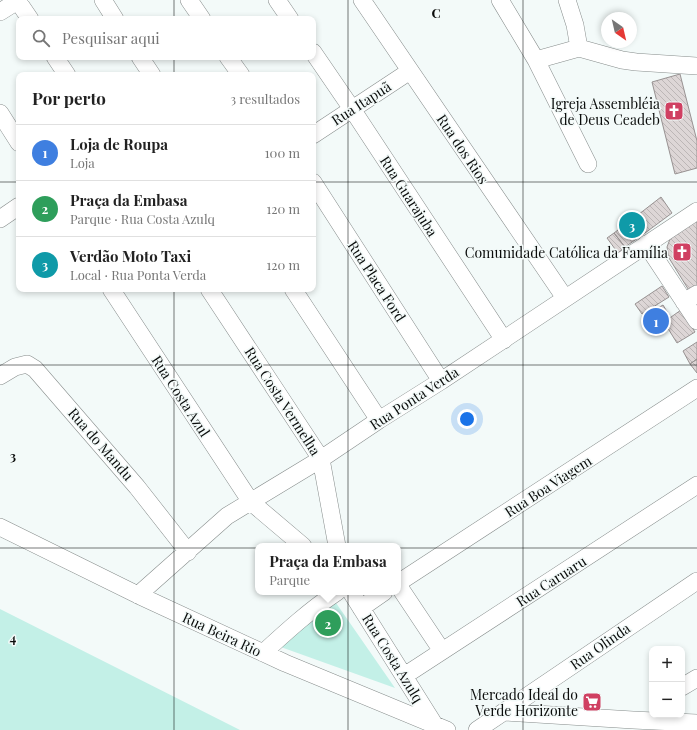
<!DOCTYPE html>
<html lang="pt">
<head>
<meta charset="utf-8">
<style>
	body { margin:0; font-family:"Playfair Display",serif; background:#f2f2f2; color:#222 }
	.controls { position:absolute; right:12px; bottom:12px; display:grid; overflow:hidden; border-radius:8px; box-shadow:0 2px 6px #0003 }
	.controls button { width:36px; height:36px; display:grid; place-items:center; padding:0; border:0; border-bottom:1px solid #e0e0e0; background:#fff; color:#222; font:20px sans-serif }
	.compass { position:absolute; left:601px; top:12px; width:36px; height:36px; border-radius:50%; background:#fff; box-shadow:0 2px 6px #0003; rotate:146deg }
	.you { position:absolute; left:467px; top:419px; width:14px; height:14px; margin:-10px; border:3px solid #fff; border-radius:50%; background:#1a73e8; box-shadow:0 0 0 6px #1a73e833 }
	.badge { display:grid; place-items:center; width:26px; height:26px; border-radius:50%; background:#d04062; color:#fff; font-size:13px; font-weight:700 }
	.pin { position:absolute; translate:-50% -50%; border:2px solid #fff; box-shadow:0 1px 4px #0006 }
	.popup { position:absolute; left:255px; top:543px; width:146px; height:52px; box-sizing:border-box; display:grid; place-content:center; border-radius:8px; background:#fff; filter:drop-shadow(0 1px 3px #0005); font-size:13px; white-space:nowrap; color:#767676 }
	.popup b { font-size:15px; color:#222 }
	.popup::after { content:''; position:absolute; left:50%; top:100%; margin-left:-8px; border:8px solid transparent; border-top-color:#fff }
	.list { margin:0; padding:0; list-style:none }
	h2 { display:flex; justify-content:space-between; align-items:center; height:52px; margin:0; padding:0 16px; font-size:17px }
	h2 small { font-size:13px; font-weight:400; color:#767676 }
	.list li { display:grid; grid-template-columns:26px 1fr auto; gap:12px; align-items:center; box-sizing:border-box; height:56px; padding:0 16px; border-top:1px solid #e0e0e0 }
	.list b { display:block; font-size:15px; white-space:nowrap }
	.list p { margin:0; font-size:13px; white-space:nowrap; color:#767676 }
	.list em { font-size:13px; font-style:normal; color:#767676 }
	.icon { flex:none; width:22px; height:22px; fill:none; stroke:currentColor; stroke-width:2; stroke-linecap:round; stroke-linejoin:round }
	.map { position:relative; flex:none; width:697px; height:730px; overflow:hidden }
	.search { position:absolute; background:#fff; box-shadow:0 2px 6px #0003; left:16px; top:16px; width:300px; height:44px; display:flex; align-items:center; gap:10px; box-sizing:border-box; padding:0 14px; border-radius:8px; color:#767676; font-size:15px }
	.panel { position:absolute; background:#fff; box-shadow:0 2px 6px #0003; left:16px; top:72px; width:300px; height:220px; border-radius:8px }
	.map>svg:first-child { display:block }
</style>
</head>
<body>
<div class="map">
<svg width="697" height="730" viewBox="0 0 697 730">
	<defs>
		<pattern id="building-back-hatch" width="6" height="6" patternUnits="userSpaceOnUse"><rect width="6" height="6" fill="#ddd6d6"/><path d="M-1 5l2 2M0 0l6 6M5-1l2 2" fill="none" stroke="#bcb6b6"/></pattern>
	</defs>
	<rect width="100%" height="100%" fill="#f3faf9"/>
	<path fill="#c3f0e7" d="M334,600L395,688L278,646Z
		M0,609L240,730H0Z"/>
	<path fill="url(#building-back-hatch)" stroke="#989292" d="M680,74L697,141V168L675,174L652,82Z
		M661,197L672,213L645,233L634,218Z
		M634,218L645,233L625,247L614,233Z
		M697,219V287L690,292L669,258L667,247L670,239Z
		M614,233L625,247L618,253L607,238Z
		M662,286L669,297L642,314L635,304Z
		M663,305L669,315L653,326L648,314Z
		M681,310L695,332L677,343L664,322Z
		M697,342V359L690,364L683,351Z
		M697,359V373L690,364Z"/>
	<g fill="none" stroke-linecap="round" stroke-linejoin="round">
		<defs>
			<path id="minor" d="M17,0L30,19
				M103,0L115,19
				M189,0L202,19
				M277,0L290,19
				M362,0L565,298
				M500,0L536,60L588,164
				M567,0L575,25L579,48
				M0,12L19,0
				M313,52L352,109L504,340
				M55,57L67,75
				M140,57L152,75
				M228,57L241,75
				M536,60L579,48L622,60L636,62L697,66
				M0,113L19,143
				M313,135L410,71
				M313,182L441,381
				M0,219L19,206
				M646,244L697,321
				M111,289L251,502L303,546
				M209,289L321,459L337,546
				M293,289L379,420
				M684,302L697,294
				M0,376L15,367L27,364L35,369L137,487L188,552
				M0,527L138,595L285,663L447,730
				M398,583L697,388
				M398,585L442,651
				M351,592L434,724
				M138,595L227,516L321,459L379,420L441,381L697,211
				M361,608L384,592
				M263,653C287,631 310,610 337,592
				M404,676L697,485
				M682,687L697,678
				M505,712L633,720L697,723
				M477,730L697,581"/>
		</defs>
		<use href="#minor" stroke="#878d8c" stroke-width="18"/>
		<use href="#minor" stroke="#fff" stroke-width="17"/>
	</g>
	<path fill="none" stroke="#0a0c0b" stroke-width="1" stroke-opacity="0.55" d="M174,0V19M348,0V730M523,0V730M174,57V75M0,182H19M313,182H697M174,289V730M0,365H697M0,548H697"/>
	<defs>
		<symbol id="church-square" viewBox="-11 -11 22 22"><rect x="-9" y="-9" width="18" height="18" rx="4" fill="#d04062" stroke="#f3faf9"/><path d="M-1.2-6h2.4v3.5h3.3v2.4h-3.3V6h-2.4V-.1h-3.3v-2.4h3.3Z" fill="#fff"/></symbol>
		<symbol id="supermarket-square" viewBox="-11 -11 22 22"><rect x="-9" y="-9" width="18" height="18" rx="4" fill="#d04062" stroke="#f3faf9"/><path d="M-6-5.5h2.5l.6 2H6L4.5 2H-2.5L-4.4-4H-6ZM-1.5 3.2a1.3 1.3 0 1 0 .1 0ZM3 3.2a1.3 1.3 0 1 0 .1 0Z" fill="#fff"/></symbol>
	</defs>
	<g fill-rule="evenodd">
		<use href="#church-square" x="663" y="100" width="22" height="22"/>
		<use href="#church-square" x="671" y="241" width="22" height="22"/>
		<use href="#supermarket-square" x="581" y="691" width="22" height="22"/>
	</g>
	<g text-anchor="middle" dominant-baseline="central" stroke-width="3" stroke-linejoin="round" paint-order="stroke">
		<g font-size="14" fill="#0a0c0b" stroke="#f3faf9">
			<text transform="translate(361 103) rotate(-33)">Rua Itapuã</text>
			<text transform="translate(463 149) rotate(56)">Rua dos Rios</text>
			<text transform="translate(409 196) rotate(57)">Rua Guarajuba</text>
			<text transform="translate(377 281) rotate(57)">Rua Placa Ford</text>
			<text transform="translate(181 396) rotate(57)">Rua Costa Azul</text>
			<text transform="translate(414 398) rotate(-33)">Rua Ponta Verda</text>
			<text transform="translate(283 401) rotate(57)">Rua Costa Vermelha</text>
			<text transform="translate(101 444) rotate(49)">Rua do Mandu</text>
			<text transform="translate(548 486) rotate(-33)">Rua Boa Viagem</text>
			<text transform="translate(551 581) rotate(-33)">Rua Caruaru</text>
			<text transform="translate(222 634) rotate(25)">Rua Beira Rio</text>
			<text transform="translate(600 646) rotate(-35)">Rua Olinda</text>
			<text transform="translate(393 658) rotate(58)">Rua Costa Azulq</text>
		</g>
		<g font-size="14" fill="#0a0c0b" stroke="#f3faf9" text-anchor="end">
			<text x="660" y="103">Igreja Assembléia<tspan x="660" dy="16">de Deus Ceadeb</tspan></text>
			<text x="668" y="252">Comunidade Católica da Família</text>
			<text x="578" y="694">Mercado Ideal do<tspan x="578" dy="16">Verde Horizonte</tspan></text>
		</g>
	</g>
	<g font-size="13" text-anchor="middle" font-weight="bold" fill="#0a0c0b" stroke="#f3faf9" stroke-width="3" stroke-linejoin="round" paint-order="stroke">
		<text x="436" y="18">C</text>
		<text x="13" y="461">3</text>
		<text x="13" y="643">4</text>
	</g>
</svg>
<div class="controls">
<button>+</button>
<button>−</button>
</div>
<svg class="compass" viewBox="-18 -18 36 36"><path d="M0-13l5 13h-10z" fill="#e53935"/><path d="M0 13l5-13h-10z" fill="#767676"/></svg>
<div class="you"></div>
<div class="pin badge" style="left:656px;top:321px;background:#3f7fe0">1</div>
<div class="pin badge" style="left:328px;top:623px;background:#2e9e5b">2</div>
<div class="popup"><b>Praça da Embasa</b>Parque</div>
<div class="pin badge" style="left:632px;top:225px;background:#0f9aa8">3</div>
<div class="search"><svg class="icon" aria-label="search" viewBox="0 0 24 24"><circle cx="10" cy="10" r="6"/><path d="M15 15l6 6"/></svg>Pesquisar aqui</div>
<section class="panel">
<h2>Por perto<small>3 resultados</small></h2>
<ul class="list">
<li><span class="badge" style="background:#3f7fe0">1</span><div><b>Loja de Roupa</b><p>Loja</p></div><em>100 m</em></li>
<li><span class="badge" style="background:#2e9e5b">2</span><div><b>Praça da Embasa</b><p>Parque · Rua Costa Azulq</p></div><em>120 m</em></li>
<li><span class="badge" style="background:#0f9aa8">3</span><div><b>Verdão Moto Taxi</b><p>Local · Rua Ponta Verda</p></div><em>120 m</em></li>
</ul>
</section>
</div>
</body>
</html>
